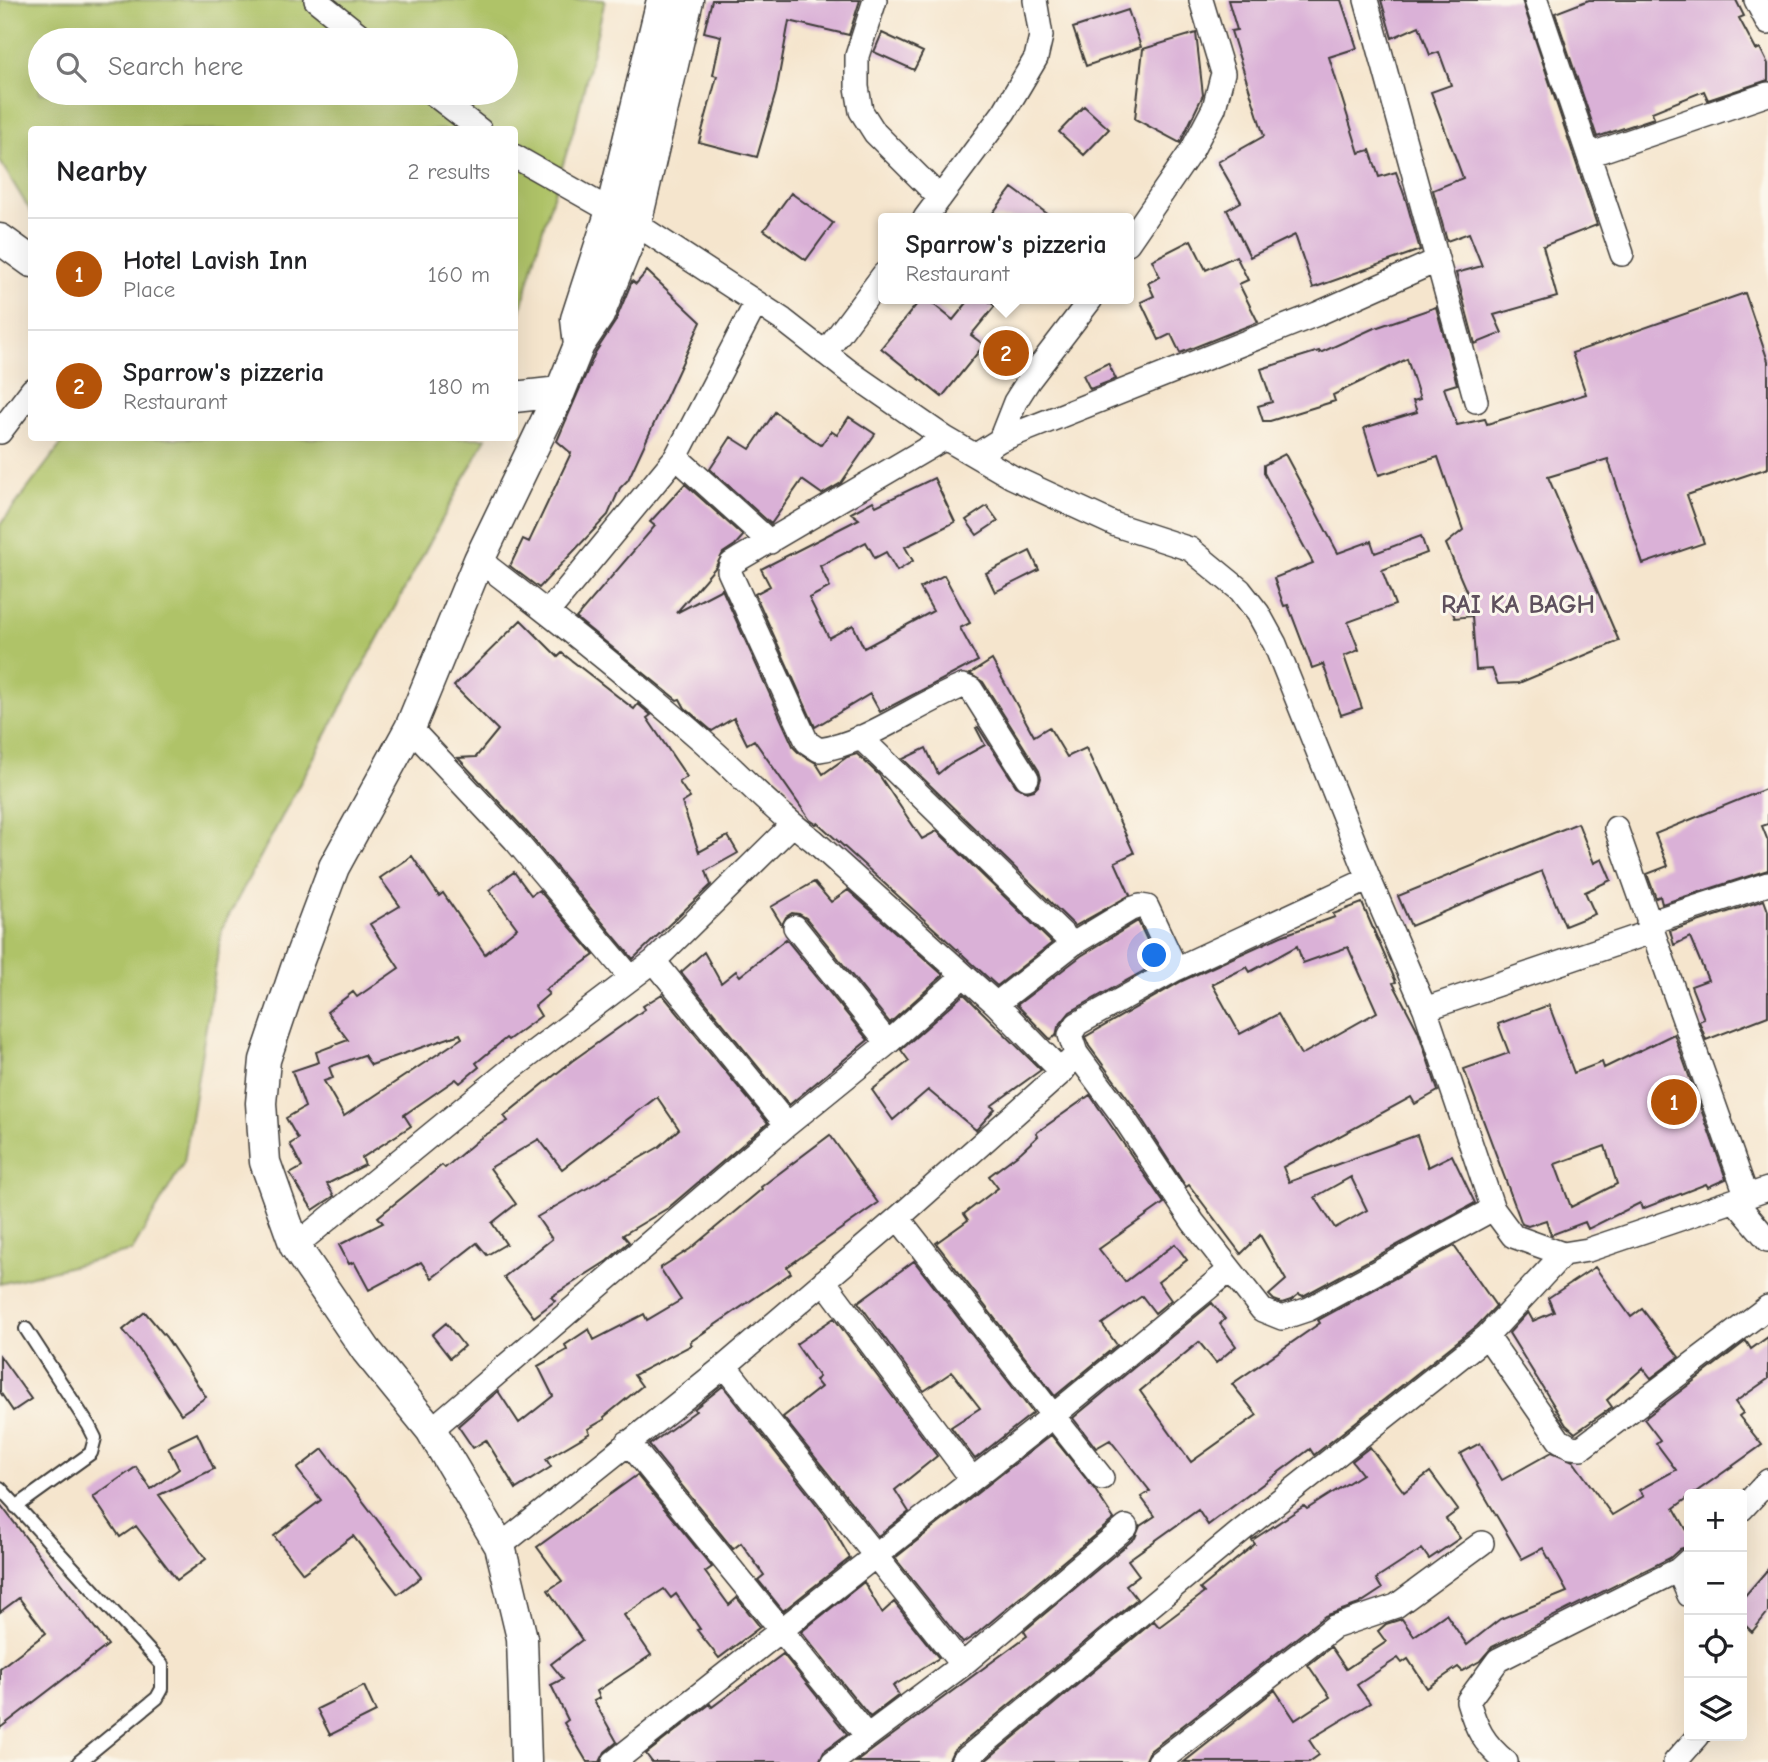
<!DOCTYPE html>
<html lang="en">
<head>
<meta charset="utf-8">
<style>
	body { margin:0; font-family:"Comic Neue",sans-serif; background:#f6f6f6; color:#202124 }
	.controls { position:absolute; right:21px; bottom:21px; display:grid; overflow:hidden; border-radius:7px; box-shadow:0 7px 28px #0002 }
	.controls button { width:63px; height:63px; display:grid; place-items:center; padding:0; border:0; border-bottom:2px solid #e0e0e0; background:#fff; color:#202124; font:35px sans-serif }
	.you { position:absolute; left:1155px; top:956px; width:24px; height:24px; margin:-18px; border:5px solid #fff; border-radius:50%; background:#1a73e8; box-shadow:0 0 0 10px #1a73e833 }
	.badge { display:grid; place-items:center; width:46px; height:46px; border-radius:50%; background:#b45309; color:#fff; font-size:23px; font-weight:700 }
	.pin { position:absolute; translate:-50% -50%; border:4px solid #fff; box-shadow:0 2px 7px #0006 }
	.popup { position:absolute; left:878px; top:213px; width:256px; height:91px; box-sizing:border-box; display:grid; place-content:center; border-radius:7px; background:#fff; filter:drop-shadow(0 2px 5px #0005); font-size:23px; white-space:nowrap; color:#757577 }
	.popup b { font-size:26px; color:#202124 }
	.popup::after { content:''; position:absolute; left:50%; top:100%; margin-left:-14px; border:14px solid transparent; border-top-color:#fff }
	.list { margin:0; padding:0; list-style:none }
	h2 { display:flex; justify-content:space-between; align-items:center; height:91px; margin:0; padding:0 28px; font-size:30px }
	h2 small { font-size:23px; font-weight:400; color:#757577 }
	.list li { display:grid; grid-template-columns:46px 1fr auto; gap:21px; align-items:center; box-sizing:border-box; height:112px; padding:0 28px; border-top:2px solid #e0e0e0 }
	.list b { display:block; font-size:26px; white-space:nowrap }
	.list p { margin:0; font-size:23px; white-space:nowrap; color:#757577 }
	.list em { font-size:23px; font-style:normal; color:#757577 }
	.icon { flex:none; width:38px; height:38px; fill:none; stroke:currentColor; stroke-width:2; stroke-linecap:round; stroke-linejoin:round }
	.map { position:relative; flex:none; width:1768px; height:1762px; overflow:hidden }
	.search { position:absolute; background:#fff; box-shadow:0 7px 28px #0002; left:28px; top:28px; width:490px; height:77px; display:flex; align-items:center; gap:18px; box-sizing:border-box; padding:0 24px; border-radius:38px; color:#757577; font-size:26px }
	.panel { position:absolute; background:#fff; box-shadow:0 7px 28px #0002; left:28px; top:126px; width:490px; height:315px; border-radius:7px }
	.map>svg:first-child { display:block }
</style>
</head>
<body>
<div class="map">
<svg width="1768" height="1762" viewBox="0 0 1768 1762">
	<rect width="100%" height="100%" fill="#fbf7ec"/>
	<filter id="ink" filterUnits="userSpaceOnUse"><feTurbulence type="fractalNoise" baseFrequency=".0143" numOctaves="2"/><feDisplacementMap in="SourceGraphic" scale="14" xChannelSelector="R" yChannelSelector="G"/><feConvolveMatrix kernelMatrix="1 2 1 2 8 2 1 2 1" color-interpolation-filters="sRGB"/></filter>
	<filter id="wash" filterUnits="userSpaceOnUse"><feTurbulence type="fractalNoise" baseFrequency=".00686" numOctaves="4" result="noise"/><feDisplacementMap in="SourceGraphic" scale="28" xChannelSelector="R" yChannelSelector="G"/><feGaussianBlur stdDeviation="1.57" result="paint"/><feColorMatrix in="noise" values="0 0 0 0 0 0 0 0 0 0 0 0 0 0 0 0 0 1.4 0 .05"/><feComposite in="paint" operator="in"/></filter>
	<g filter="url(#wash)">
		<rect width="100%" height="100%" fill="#f5e5cd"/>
		<path fill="#afc368" stroke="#667042" stroke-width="2" fill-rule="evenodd" d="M0,0H605L576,122L541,235L515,332L514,130H32L31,212L0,161ZM40,40H506V93H40Z
			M66,438H486L222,928L184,1162L132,1251L0,1284V525Z"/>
		<g id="blocks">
			<path fill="#dab1d7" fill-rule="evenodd" d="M712,0H860L849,35L789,21L776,92L757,157L699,142L717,76L713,75L721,36L704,32Z
				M1228,0H1341L1357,48L1329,57L1359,153L1370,150L1379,177L1396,172L1406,200L1420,250L1313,288L1295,235L1250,257L1227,210L1241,202L1218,162L1264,136L1231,31L1237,30Z
				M1381,0H1522L1597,225L1543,246L1557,297L1494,315L1502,333L1475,344L1456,273L1482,266L1469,233L1447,241L1433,190L1463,178L1431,92L1451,85L1439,52L1430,55L1419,26L1392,38Z
				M1589,0H1736L1744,16L1739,18L1756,50L1760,48L1768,64V80L1708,100L1704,91L1652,112L1654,118L1597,137L1555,13Z
				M1128,10L1141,47L1086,66L1073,28Z
				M882,33L923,52L914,70L874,52Z
				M1196,33L1203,95L1180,143L1135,119L1143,49Z
				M1084,106L1109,129L1084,155L1059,132Z
				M1012,188L1053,218H989Z
				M791,193L833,223L806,260L764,230Z
				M1191,240L1206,270L1236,256L1248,280L1239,284L1258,322L1180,353L1171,334L1159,340L1141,302L1154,296L1148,283L1160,277L1152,260Z
				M647,271L701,322L628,480L620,488L608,515L539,588L510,566L523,539L529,542L571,453L557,441L595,353L615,322L632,281L636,284Z
				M1745,293L1768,361V468L1687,495L1704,543L1643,564L1608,459L1548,477L1619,641L1519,683L1498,684L1492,669L1476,670L1472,616L1455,618L1449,603L1468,595L1446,544L1463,530L1438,457L1379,475L1364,428L1417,412L1413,401L1420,399L1407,359L1333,395L1335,401L1270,421H1263L1258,406L1272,402L1261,369L1319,351L1320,353L1372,329L1436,307L1457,384L1444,388L1457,425L1485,419L1487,424L1586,394L1572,353Z
				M921,299H927L953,320L970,299H986L995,306L971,335L984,345L942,397L881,348Z
				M1108,363L1116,379L1090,389L1083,375Z
				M775,412L821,445L831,431L837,435L849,417L875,434L841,483L822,494L802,480L771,524L710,469L731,437L750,449Z
				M1285,454L1338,553L1371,541L1375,553L1421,536L1427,553L1382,570L1395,605L1348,622L1359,650L1344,656L1362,708L1341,715L1323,664L1312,668L1288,605L1284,606L1274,578L1313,563L1264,473V465Z
				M934,478L955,522L905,547L913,561L897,571L886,552L875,558L866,542L820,566L830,587L809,598L829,638L853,625L864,648L933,611L920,588L944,575L970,623L960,628L978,661L880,712L870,694L815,727L755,594L770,586L761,569L859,519L851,513L873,501L876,506Z
				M685,484L743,536L735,545L723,553L715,568L676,613L722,589L794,748L799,753L816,763L823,774L847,757L857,754L879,775L922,839L937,831L1052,943L997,986L818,823L816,824L810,820L754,740L747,744L734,718L712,731L685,708L680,699L677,700L576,618L655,526L650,522Z
				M987,506L998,521L977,535L966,520Z
				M1030,551L1039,570L995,592L986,573Z
				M521,620L558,657L562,653L634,709L638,704L651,715L647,718L687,777L679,782L690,798L682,803L699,852L728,836L738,853L706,871L711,885L633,959L526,831L458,758L476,757L498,730L454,686Z
				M992,660L1034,736L1049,727L1067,757L1086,748L1134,853L1115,862L1130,895L1075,926L903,759L926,748L938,774L950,764L985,745L976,728L978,727L1016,786L1027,792L1034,790L1039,785L1041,778L1039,771L983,682L970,674Z
				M1768,788V824L1762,826L1768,841V870L1662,904L1660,896L1656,898L1647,874L1668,866L1655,834Z
				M1578,823L1594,863L1602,859L1611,880L1585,892L1595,914L1565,926L1542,871L1411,926L1398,896Z
				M412,856L439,896L443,893L485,954L517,928L489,890L514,872L531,895L539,890L594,955L545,990L549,994L535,1006L541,1016L508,1040L506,1038L476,1063L479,1067L460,1083L456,1079L404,1115L411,1126L362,1158L365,1165L327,1184L334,1196L313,1210L290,1174L302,1167L290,1144L298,1139L286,1118L305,1107L292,1071L319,1062L316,1052L348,1040L327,1012L353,992L357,997L399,968L370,924L400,906L380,878ZM460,1034L462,1038L344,1116L324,1081L333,1078L329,1067L364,1055L371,1065Z
				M814,882L831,902L848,890L943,975L890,1023L806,918L799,914L792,913L786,917L782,925L771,907Z
				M1764,900L1768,911V1016L1706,1040L1699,1021L1704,1019L1691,986L1708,980L1690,937L1674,945L1670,931Z
				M1362,903L1396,982L1393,983L1418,1031L1438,1091L1415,1104L1411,1097L1283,1167L1289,1182L1417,1135L1428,1167L1452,1155L1475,1203L1303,1296L1299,1294L1291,1300L1282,1303L1274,1300L1269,1295L1286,1280L1260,1235L1241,1254L1189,1185L1186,1187L1134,1107L1089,1046L1085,1037L1182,981L1281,936L1335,917L1333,914ZM1297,946L1303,963L1348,947L1377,1012L1301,1055L1278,1014L1240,1034L1212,984L1247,967L1250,972ZM1351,1177L1367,1210L1335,1228L1315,1197Z
				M1138,921L1158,963L1070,1012L1058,1027L1056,1036L1050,1039L1017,1005L1081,956Z
				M786,939L868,1040L789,1105L681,972L704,952L721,983L736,971L740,976Z
				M662,994L768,1123L668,1208L623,1235L629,1242L607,1261L551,1297L555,1301L534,1317L504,1277L552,1239L537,1217L659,1147L679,1129L657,1097L562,1169L539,1139L490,1168L516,1204L492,1223L506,1244L487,1255L477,1243L432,1278L421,1262L369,1290L354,1262L349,1264L339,1245L383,1223L378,1217L403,1197L442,1165L445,1168L479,1139L508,1121L504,1116L572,1061L645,1009L643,1006Z
				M964,994L1041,1070L991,1106L995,1109L976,1130L928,1090L893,1120L872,1090L909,1061L901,1050Z
				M1549,1005L1574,1073L1602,1062L1604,1068L1674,1034L1726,1179L1708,1187L1706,1184L1642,1209L1640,1203L1588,1229L1585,1222L1551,1235L1546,1220L1528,1226L1522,1224L1464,1069L1509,1053L1498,1024ZM1605,1146L1617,1184L1571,1207L1555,1164Z
				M1090,1095L1164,1203L1099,1249L1125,1282L1175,1244L1187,1260L1158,1282L1171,1300L1155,1313L1142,1296L1102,1324L1117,1345L1055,1396L936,1243L968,1220L964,1214L998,1188L989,1176L1021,1152L1038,1136L1036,1133Z
				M830,1135L878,1203L787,1267L791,1273L690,1342L692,1345L634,1375L642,1386L604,1417L605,1419L588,1429L590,1433L546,1459L551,1467L516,1489L486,1440L473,1448L458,1426L498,1391L519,1423L553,1396L538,1366L567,1350L565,1345L589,1329L594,1340L644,1314L647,1320L681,1300L660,1268L690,1249L762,1189L761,1187Z
				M1454,1246L1496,1306L1477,1326L1314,1455L1310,1449L1208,1525L1198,1510L1128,1560L1139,1575L1126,1585L1137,1599L953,1751L948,1762H856L1027,1636L1024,1631L1135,1538L1140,1526L1155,1516L1141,1497L1150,1491L1110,1440L1096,1448L1073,1418L1212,1303L1225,1319L1220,1324L1236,1346L1216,1363L1199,1342L1140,1391L1191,1462L1257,1415L1232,1384L1320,1323L1318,1320Z
				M914,1261L1033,1413L975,1459L951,1427L980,1408L952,1372L924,1391L858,1302Z
				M1595,1267L1631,1317L1642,1309L1679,1357L1651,1378L1643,1368L1607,1400L1612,1407L1575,1433L1566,1425L1509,1333L1528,1312L1533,1321L1554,1312L1548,1298Z
				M145,1312L166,1337L206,1397L181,1414L138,1348L123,1330Z
				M834,1318L937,1456L895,1490L909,1512L878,1536L783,1417L821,1387L815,1380L819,1377L796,1344Z
				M446,1323L464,1346L450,1358L432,1335Z
				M1768,1337V1379L1735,1402L1743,1413L1739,1416L1762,1445L1693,1494H1689V1497L1674,1508L1689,1534V1546L1680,1549L1670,1558L1492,1647L1480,1661L1462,1671L1458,1667L1427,1688L1408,1659L1402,1663L1398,1658L1357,1685L1370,1703L1309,1740L1319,1755L1309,1762H1184L1275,1690L1295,1720L1330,1697L1308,1665L1331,1647L1346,1669L1386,1642L1378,1631L1386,1624L1402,1619L1414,1636L1446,1614L1467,1645L1500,1619L1567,1592L1543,1548L1522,1559L1460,1454L1480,1443L1502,1480L1552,1452L1573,1461L1612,1515L1644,1496L1639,1490L1676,1470L1656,1443L1660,1440L1644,1419L1746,1341L1751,1349Z
				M0,1356L31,1399L13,1411L0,1392Z
				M723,1386L825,1515L850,1558L783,1611L758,1580L764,1575L741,1543L733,1549L649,1445L696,1411L694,1409Z
				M197,1433L214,1469L159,1495L206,1559L177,1580L136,1526L120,1537L93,1497L136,1467L151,1489L179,1469L168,1447Z
				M1051,1435L1095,1490L1114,1519L975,1635L963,1643L895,1558Z
				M1370,1447L1404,1492L1430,1472L1458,1510L1446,1519L1460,1538L1429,1559L1422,1549L1376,1579L1382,1589L1359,1604L1325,1616L1150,1751L1145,1762H984L1154,1621L1159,1627L1204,1593L1200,1589L1255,1544L1252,1540L1254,1539L1304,1506L1307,1509L1362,1474L1352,1461Z
				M323,1449L421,1577L398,1594L353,1536L303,1573L274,1536L321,1500L297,1469Z
				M637,1475L712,1567L705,1572L729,1605L737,1598L760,1627L719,1658L697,1630L700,1629L676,1594L671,1598L664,1589L624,1615L651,1655L597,1691L600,1698L594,1701L617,1742L605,1752L600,1762H587L564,1723L568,1720L551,1685L563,1679L551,1664L582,1640L548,1590L562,1581L537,1547Z
				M0,1504L108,1645L0,1728V1668L46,1633L19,1598L0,1612Z
				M1768,1569V1612L1752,1632L1742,1622V1599Z
				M864,1582L882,1613L894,1602L939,1658L893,1686L899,1695L870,1717L801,1632Z
				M783,1654L847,1734L824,1751L819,1762H652L646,1754L710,1704L712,1707Z
				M364,1686L376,1712L330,1735L317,1709Z"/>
		</g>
	</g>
	<g filter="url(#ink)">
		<use href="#blocks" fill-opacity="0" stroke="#3d3a37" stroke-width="2"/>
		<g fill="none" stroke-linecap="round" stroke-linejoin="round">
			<defs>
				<path id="service" d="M0,1488L162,1665V1689L157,1698L79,1762
					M16,1507L91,1453L95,1438L89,1426L26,1329"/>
				<path id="minor" d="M316,0L366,40
					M875,0L857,56V87L861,111L875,133L940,198
					M1366,0L1476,401
					M1536,0L1622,254
					M1756,0L1768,23
					M432,93L480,130
					M1589,155L1768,94
					M514,156L611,211
					M925,218L1004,112L1036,58L1041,36L1035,0
					M636,224L783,320L851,373L945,438L1012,477L1116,525L1190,549L1240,590L1258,613L1275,644L1369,879L1425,1009L1493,1209L1513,1236L1563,1254L1588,1250L1768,1189
					M1128,243L1192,150L1214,108L1223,73L1201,0
					M756,303L676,457L770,542
					M825,353L884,274
					M0,432L32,390
					M945,438L739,559L731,564L729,571L807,742L819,750C866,744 917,704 963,686L971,689L1027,778
					M1000,440L1015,402L1029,380L1091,299
					M976,455L1000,440L1317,314L1436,261
					M479,560C554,617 628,676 698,737C737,771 772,810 813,840L996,1004L1062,1072
					M548,612L676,457
					M410,728L515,840L631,978
					M860,737L1073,944
					M1616,828L1747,1197
					M1369,879L1176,969L1077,1024L1070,1035L1076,1053L1122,1115L1193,1222L1262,1310L1282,1318L1309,1309L1493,1209
					M1648,923L1768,884
					M795,927L888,1043
					M654,961L787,1125
					M996,1004L1073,944L1131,909L1140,906L1147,907L1176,969
					M1425,1009L1651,932
					M1735,1201L1768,1240
					M898,1218L1102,1478
					M295,1246L510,1070L654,961L792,825
					M824,1281L972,1479
					M1487,1336L1559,1440L1571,1447L1581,1448L1768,1307
					M725,1366L962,1665
					M431,1430L787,1125L888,1043L963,976
					M628,1442L867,1736
					M1742,1509L1768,1481
					M500,1546L725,1366L898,1218L1062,1072L1070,1061
					M1678,1570L1689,1595
					M614,1762L1054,1415L1230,1270
					M833,1762L962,1665L1126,1527
					M962,1762L1241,1531L1487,1336L1563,1254
					M1159,1762L1334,1627L1396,1606L1482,1543
					M1506,1762C1483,1743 1476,1728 1468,1701L1498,1660L1678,1570L1689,1560
					M1675,1762L1698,1736"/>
				<path id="tertiary" d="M0,239L32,262
					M579,345L576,319L611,211L662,0
					M514,397L560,392
					M526,1762L522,1638L500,1546L431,1430L366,1350L295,1246L265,1162L261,1103L265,1060L296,968L334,867L410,728L479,560L560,392L579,345L599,315L636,224L688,0"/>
			</defs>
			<use href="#service" stroke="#3d3a37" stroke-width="16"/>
			<use href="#minor" stroke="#3d3a37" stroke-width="26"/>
			<use href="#tertiary" stroke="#3d3a37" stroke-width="33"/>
			<use href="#service" stroke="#fff" stroke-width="12"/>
			<use href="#minor" stroke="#fff" stroke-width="23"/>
			<use href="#tertiary" stroke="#fff" stroke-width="30"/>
		</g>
	</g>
	<g text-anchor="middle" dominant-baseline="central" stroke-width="6" stroke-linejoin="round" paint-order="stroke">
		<g font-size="26" font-weight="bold" fill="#5e505d" stroke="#fbf7ec">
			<text x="1518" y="605">RAI KA BAGH</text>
		</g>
	</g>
</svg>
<div class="controls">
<button>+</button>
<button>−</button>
<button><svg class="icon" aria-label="locate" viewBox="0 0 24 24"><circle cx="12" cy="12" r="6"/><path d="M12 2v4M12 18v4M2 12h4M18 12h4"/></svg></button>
<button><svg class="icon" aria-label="layers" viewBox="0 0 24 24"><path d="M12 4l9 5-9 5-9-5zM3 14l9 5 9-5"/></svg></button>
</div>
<div class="you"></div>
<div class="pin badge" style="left:1674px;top:1102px">1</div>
<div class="pin badge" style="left:1006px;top:353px">2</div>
<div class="popup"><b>Sparrow's pizzeria</b>Restaurant</div>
<div class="search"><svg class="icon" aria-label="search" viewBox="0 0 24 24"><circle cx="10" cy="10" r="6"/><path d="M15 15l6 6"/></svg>Search here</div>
<section class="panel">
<h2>Nearby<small>2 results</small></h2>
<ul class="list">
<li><span class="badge">1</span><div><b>Hotel Lavish Inn</b><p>Place</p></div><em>160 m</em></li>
<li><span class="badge">2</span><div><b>Sparrow's pizzeria</b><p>Restaurant</p></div><em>180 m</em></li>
</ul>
</section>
</div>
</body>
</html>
